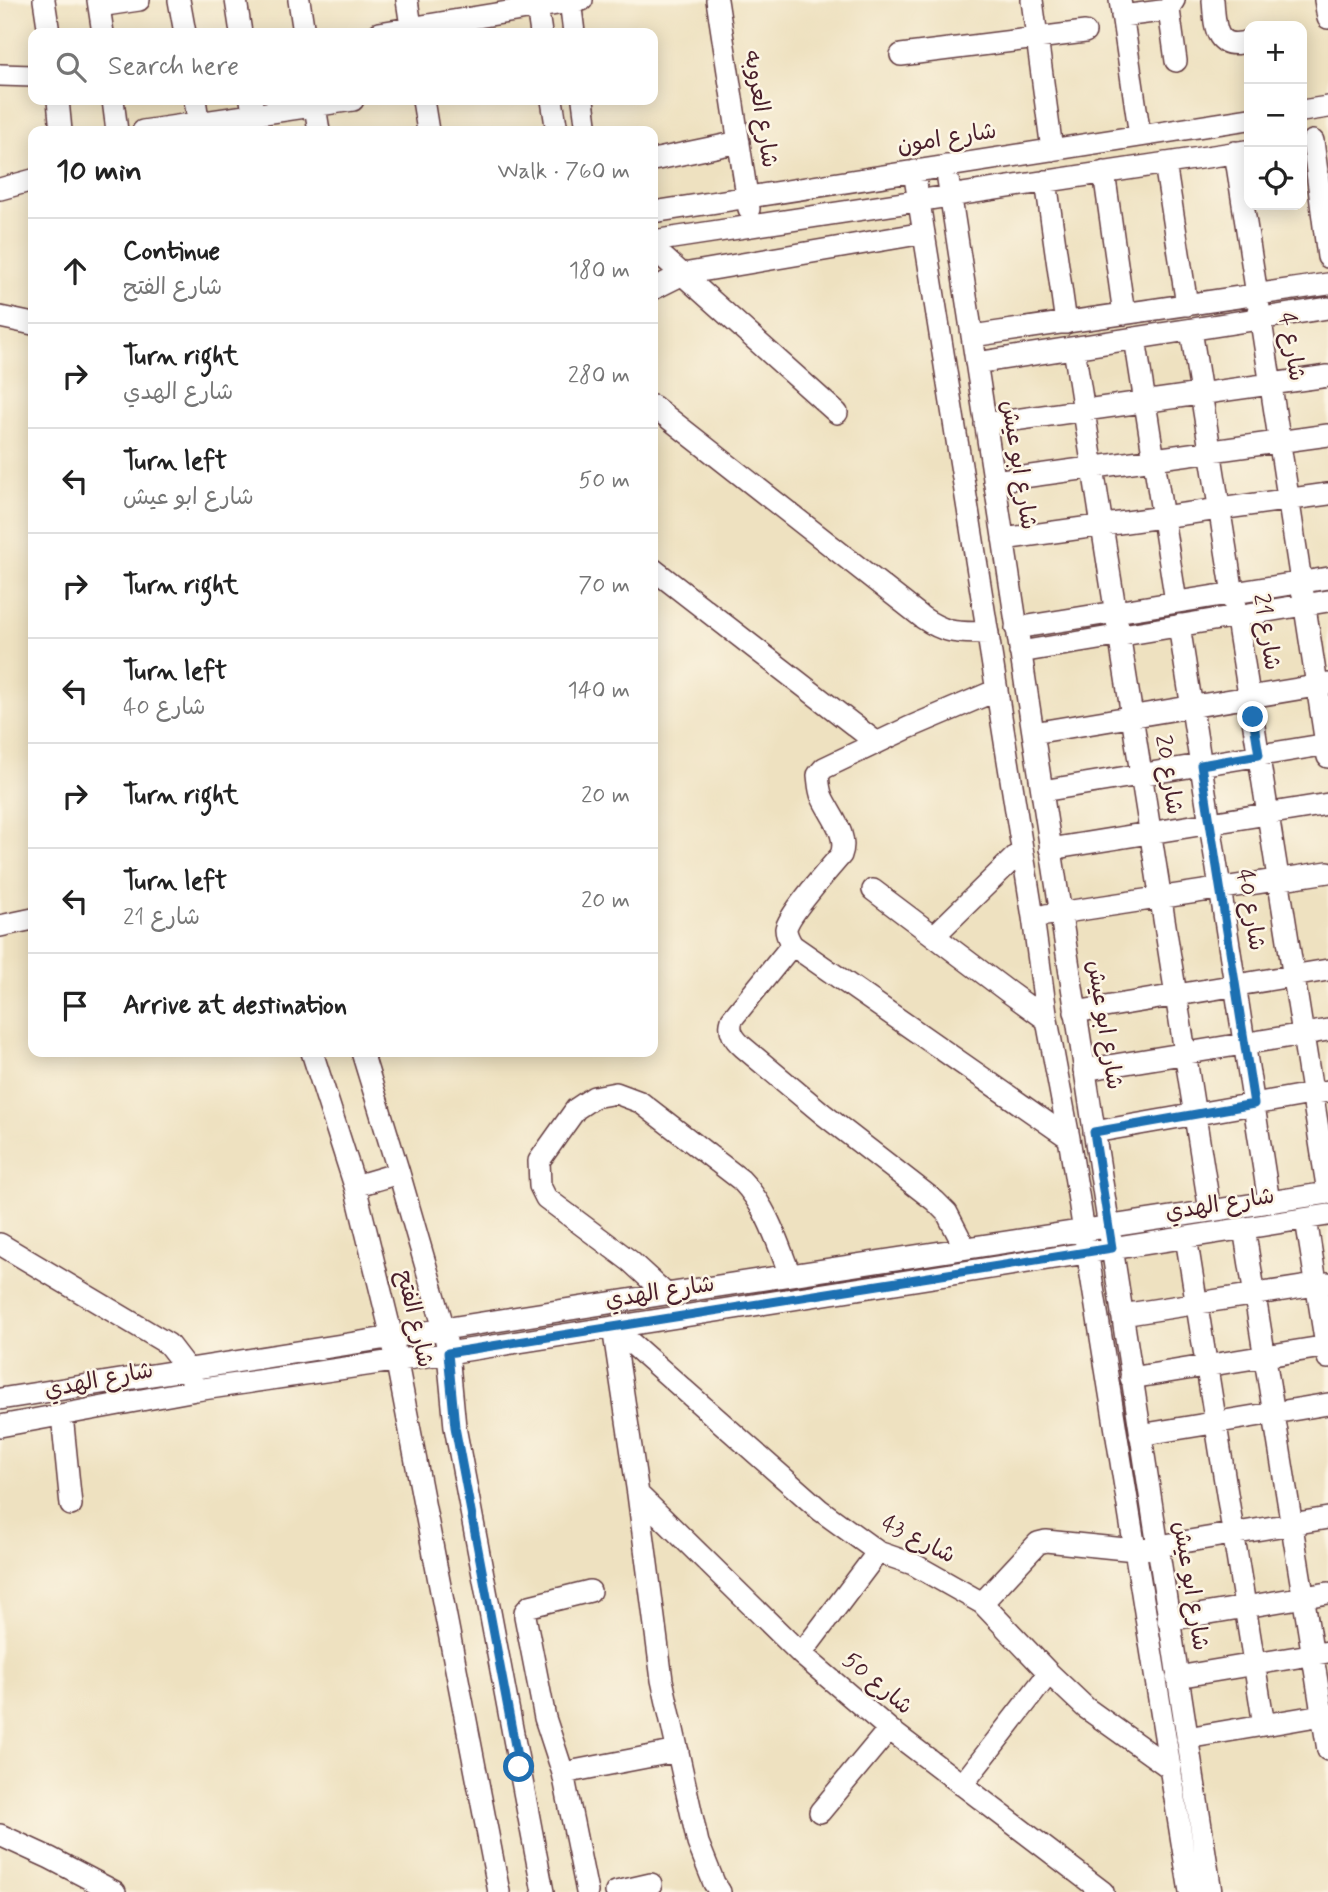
<!DOCTYPE html>
<html lang="en">
<head>
<meta charset="utf-8">
<style>
	body { margin:0; font-family:Mynerve,"Playpen Sans Arabic",sans-serif; background:#f2f2f2; color:#222 }
	.controls { position:absolute; right:21px; top:21px; display:grid; overflow:hidden; border-radius:14px; box-shadow:0 4px 18px #0003 }
	.controls button { width:63px; height:63px; display:grid; place-items:center; padding:0; border:0; border-bottom:2px solid #e0e0e0; background:#fff; color:#222; font:35px sans-serif }
	.stop { position:absolute; width:21px; height:21px; margin:-16px; border:5px solid #1f6fb2; border-radius:50%; background:#fff }
	.stop.end { background:#1f6fb2; border-color:#fff; box-shadow:0 2px 7px #0008 }
	.list { margin:0; padding:0; list-style:none }
	h2 { display:flex; justify-content:space-between; align-items:center; height:91px; margin:0; padding:0 28px; font-size:30px }
	h2 small { font-size:23px; font-weight:400; color:#767676 }
	.list li { display:grid; grid-template-columns:46px 1fr auto; gap:21px; align-items:center; box-sizing:border-box; height:105px; padding:0 28px; border-top:2px solid #e0e0e0 }
	.list b { display:block; font-size:26px; white-space:nowrap }
	.list p { margin:0; font-size:23px; white-space:nowrap; color:#767676 }
	.list em { font-size:23px; font-style:normal; color:#767676 }
	.icon { flex:none; width:38px; height:38px; fill:none; stroke:currentColor; stroke-width:2; stroke-linecap:round; stroke-linejoin:round }
	.map { position:relative; flex:none; width:1328px; height:1892px; overflow:hidden }
	.search { position:absolute; background:#fff; box-shadow:0 4px 18px #0003; left:28px; top:28px; width:630px; height:77px; display:flex; align-items:center; gap:18px; box-sizing:border-box; padding:0 24px; border-radius:14px; color:#767676; font-size:26px }
	.panel { position:absolute; background:#fff; box-shadow:0 4px 18px #0003; left:28px; top:126px; width:630px; height:931px; border-radius:14px }
	.map>svg:first-child { display:block }
</style>
</head>
<body>
<div class="map">
<svg width="1328" height="1892" viewBox="0 0 1328 1892">
	<rect width="100%" height="100%" fill="#fcf5e5"/>
	<filter id="ink" filterUnits="userSpaceOnUse"><feTurbulence type="fractalNoise" baseFrequency=".0143" numOctaves="2"/><feDisplacementMap in="SourceGraphic" scale="14" xChannelSelector="R" yChannelSelector="G"/><feConvolveMatrix kernelMatrix="1 2 1 2 8 2 1 2 1" color-interpolation-filters="sRGB"/></filter>
	<filter id="wash" filterUnits="userSpaceOnUse"><feTurbulence type="fractalNoise" baseFrequency=".00686" numOctaves="4" result="noise"/><feDisplacementMap in="SourceGraphic" scale="28" xChannelSelector="R" yChannelSelector="G"/><feGaussianBlur stdDeviation="1.57" result="paint"/><feColorMatrix in="noise" values="0 0 0 0 0 0 0 0 0 0 0 0 0 0 0 0 0 1.4 0 .05"/><feComposite in="paint" operator="in"/></filter>
	<g filter="url(#wash)">
		<rect width="100%" height="100%" fill="#eee1c0"/>
	</g>
	<g filter="url(#ink)">
		<g fill="none" stroke-linecap="round" stroke-linejoin="round">
			<defs>
				<path id="minor" d="M44,0L49,33
					M98,0L103,33
					M179,0L185,33
					M236,0L241,33
					M299,0L304,33
					M407,0L412,33
					M536,0L541,33
					M570,0L574,33
					M717,0L749,209
					M1032,0L1052,150
					M1120,0L1140,136
					M1174,0L1170,6L1169,10L1176,61
					M1213,0C1215,26 1214,52 1249,41
					M1325,0L1328,18
					M99,6L139,0
					M1122,16L1169,10
					M379,33L582,0
					M901,55L1085,32
					M0,75L33,76
					M58,100L61,131
					M113,100L117,131
					M195,100L200,131
					M251,100L256,131
					M314,100L319,131
					M423,100L428,131
					M552,100L557,131
					M583,100L587,131
					M1302,111L1328,107
					M143,131L353,100
					M1313,141L1328,257
					M1235,152L1328,757
					M653,160L739,142
					M1165,163L1187,305
					M946,166L1211,1892
					M914,171L1033,917L1047,1020L1069,1138L1190,1892
					M1104,172L1124,314
					M1046,181L1066,323
					M0,189L33,180
					M653,212L1249,119
					M653,241L1246,151
					M653,248L837,413
					M653,289L683,274L924,233
					M0,317L33,324
					M1191,330L1328,1192
					M972,336L1328,284
					M1135,338L1176,602
					M1074,348L1210,1211
					M976,363L1328,308
					M653,406L923,618C948,635 959,632 988,633
					M985,424L1328,376
					M994,481L1328,435
					M1003,539L1328,494
					M653,569L877,743
					M1179,625L1269,1202
					M1016,628L1328,578
					M1020,652L1328,601
					M997,690L908,728L824,768L818,775C819,783 819,790 822,797C830,815 849,835 841,855C830,868 788,915 786,929C786,935 789,940 792,945L1069,1138
					M1033,733L1328,684
					M1042,791L1328,744
					M1050,849L1328,804
					M873,890L1007,991L1047,1020
					M1046,915L1328,872
					M0,926L33,919
					M934,936L1022,850
					M792,945L732,1019C728,1031 734,1039 743,1047L823,1114L935,1201L947,1213L965,1248
					M1075,1012L1328,970
					M312,1052L355,1186L392,1337L499,1892
					M362,1052L399,1173L444,1329L448,1353L455,1427L543,1892
					M1084,1070L1328,1030
					M1094,1132L1328,1091
					M355,1186L399,1173
					M1306,1219L1328,1358
					M1244,1228L1328,1750
					M1186,1237L1264,1725
					M0,1244L168,1344L188,1370L192,1381
					M666,1294L630,1261L546,1198L540,1186L539,1161L576,1109L594,1097L616,1093L640,1102L741,1180C767,1207 777,1241 790,1275
					M1122,1315L1328,1283
					M613,1327L820,1510L878,1552L913,1564L982,1603L1049,1673L1086,1708L1170,1768
					M613,1327L638,1494L662,1680L698,1843L714,1883L720,1892
					M1131,1378L1328,1346
					M0,1399L666,1294L1328,1193
					M62,1415L71,1505
					M0,1426L196,1390L448,1353L1328,1215
					M1140,1435L1328,1404
					M638,1494L801,1654L889,1729L1103,1892
					M982,1603L1038,1543L1046,1541L1135,1550L1328,1518
					M1168,1620L1328,1593
					M801,1654L878,1552
					M1177,1677L1328,1652
					M1187,1738L1328,1714
					M563,1773L678,1751
					M962,1785L1049,1673
					M820,1812L889,1729
					M0,1835L50,1858L115,1892
					M587,1892L563,1773L545,1718L525,1616V1612L530,1606L590,1591
					M616,1892L651,1884"/>
			</defs>
			<use href="#minor" stroke="#633c41" stroke-width="24"/>
			<use href="#minor" stroke="#fff" stroke-width="21"/>
		</g>
	</g>
	<g fill="none" stroke-linecap="round" stroke-linejoin="round" filter="url(#ink)">
		<path stroke="#1f6fb2" stroke-width="9" d="M519,1767L455,1427L448,1353L1112,1248L1094,1132L1254,1104L1201,765L1259,755L1253,717"/>
	</g>
	<g text-anchor="middle" dominant-baseline="central" stroke-width="5" stroke-linejoin="round" paint-order="stroke">
		<g font-size="23" fill="#4a1f2b" stroke="#fcf5e5">
			<text transform="translate(760 109) rotate(81)">شارع العروبه</text>
			<text transform="translate(947 139) rotate(-9)">شارع امون</text>
			<text transform="translate(1291 347) rotate(81)">شارع 4</text>
			<text transform="translate(1018 465) rotate(81)">شارع ابو عيش</text>
			<text transform="translate(1266 632) rotate(81)">شارع 21</text>
			<text transform="translate(1168 775) rotate(81)">شارع 20</text>
			<text transform="translate(1250 910) rotate(81)">شارع 40</text>
			<text transform="translate(1104 1025) rotate(81)">شارع ابو عيش</text>
			<text transform="translate(1220 1205) rotate(-9)">شارع الهدي</text>
			<text transform="translate(660 1293) rotate(-9)">شارع الهدي</text>
			<text transform="translate(414 1319) rotate(77)">شارع الفتح</text>
			<text transform="translate(99 1381) rotate(-11)">شارع الهدي</text>
			<text transform="translate(918 1540) rotate(27)">شارع 43</text>
			<text transform="translate(1190 1586) rotate(81)">شارع ابو عيش</text>
			<text transform="translate(877 1684) rotate(40)">شارع 50</text>
		</g>
	</g>
</svg>
<div class="controls">
<button>+</button>
<button>−</button>
<button><svg class="icon" aria-label="locate" viewBox="0 0 24 24"><circle cx="12" cy="12" r="6"/><path d="M12 2v4M12 18v4M2 12h4M18 12h4"/></svg></button>
</div>
<div class="stop" style="left:519px;top:1767px"></div>
<div class="stop end" style="left:1253px;top:717px"></div>
<div class="search"><svg class="icon" aria-label="search" viewBox="0 0 24 24"><circle cx="10" cy="10" r="6"/><path d="M15 15l6 6"/></svg>Search here</div>
<section class="panel">
<h2>10 min<small>Walk · 760 m</small></h2>
<ul class="list">
<li><svg class="icon" aria-label="ahead" viewBox="0 0 24 24"><path d="M12 20V5M6 11l6-6 6 6"/></svg><div><b>Continue</b><p>شارع الفتح</p></div><em>180 m</em></li>
<li><svg class="icon" aria-label="right" viewBox="0 0 24 24"><path d="M7 20v-9h11M14 6l5 5-5 5"/></svg><div><b>Turn right</b><p>شارع الهدي</p></div><em>280 m</em></li>
<li><svg class="icon" aria-label="left" viewBox="0 0 24 24"><path d="M17 20v-9H6M10 6l-5 5 5 5"/></svg><div><b>Turn left</b><p>شارع ابو عيش</p></div><em>50 m</em></li>
<li><svg class="icon" aria-label="right" viewBox="0 0 24 24"><path d="M7 20v-9h11M14 6l5 5-5 5"/></svg><div><b>Turn right</b></div><em>70 m</em></li>
<li><svg class="icon" aria-label="left" viewBox="0 0 24 24"><path d="M17 20v-9H6M10 6l-5 5 5 5"/></svg><div><b>Turn left</b><p>شارع 40</p></div><em>140 m</em></li>
<li><svg class="icon" aria-label="right" viewBox="0 0 24 24"><path d="M7 20v-9h11M14 6l5 5-5 5"/></svg><div><b>Turn right</b></div><em>20 m</em></li>
<li><svg class="icon" aria-label="left" viewBox="0 0 24 24"><path d="M17 20v-9H6M10 6l-5 5 5 5"/></svg><div><b>Turn left</b><p>شارع 21</p></div><em>20 m</em></li>
<li><svg class="icon" aria-label="arrive" viewBox="0 0 24 24"><path d="M6 21V4h12l-3 4 3 4H6"/></svg><div><b>Arrive at destination</b></div></li>
</ul>
</section>
</div>
</body>
</html>
